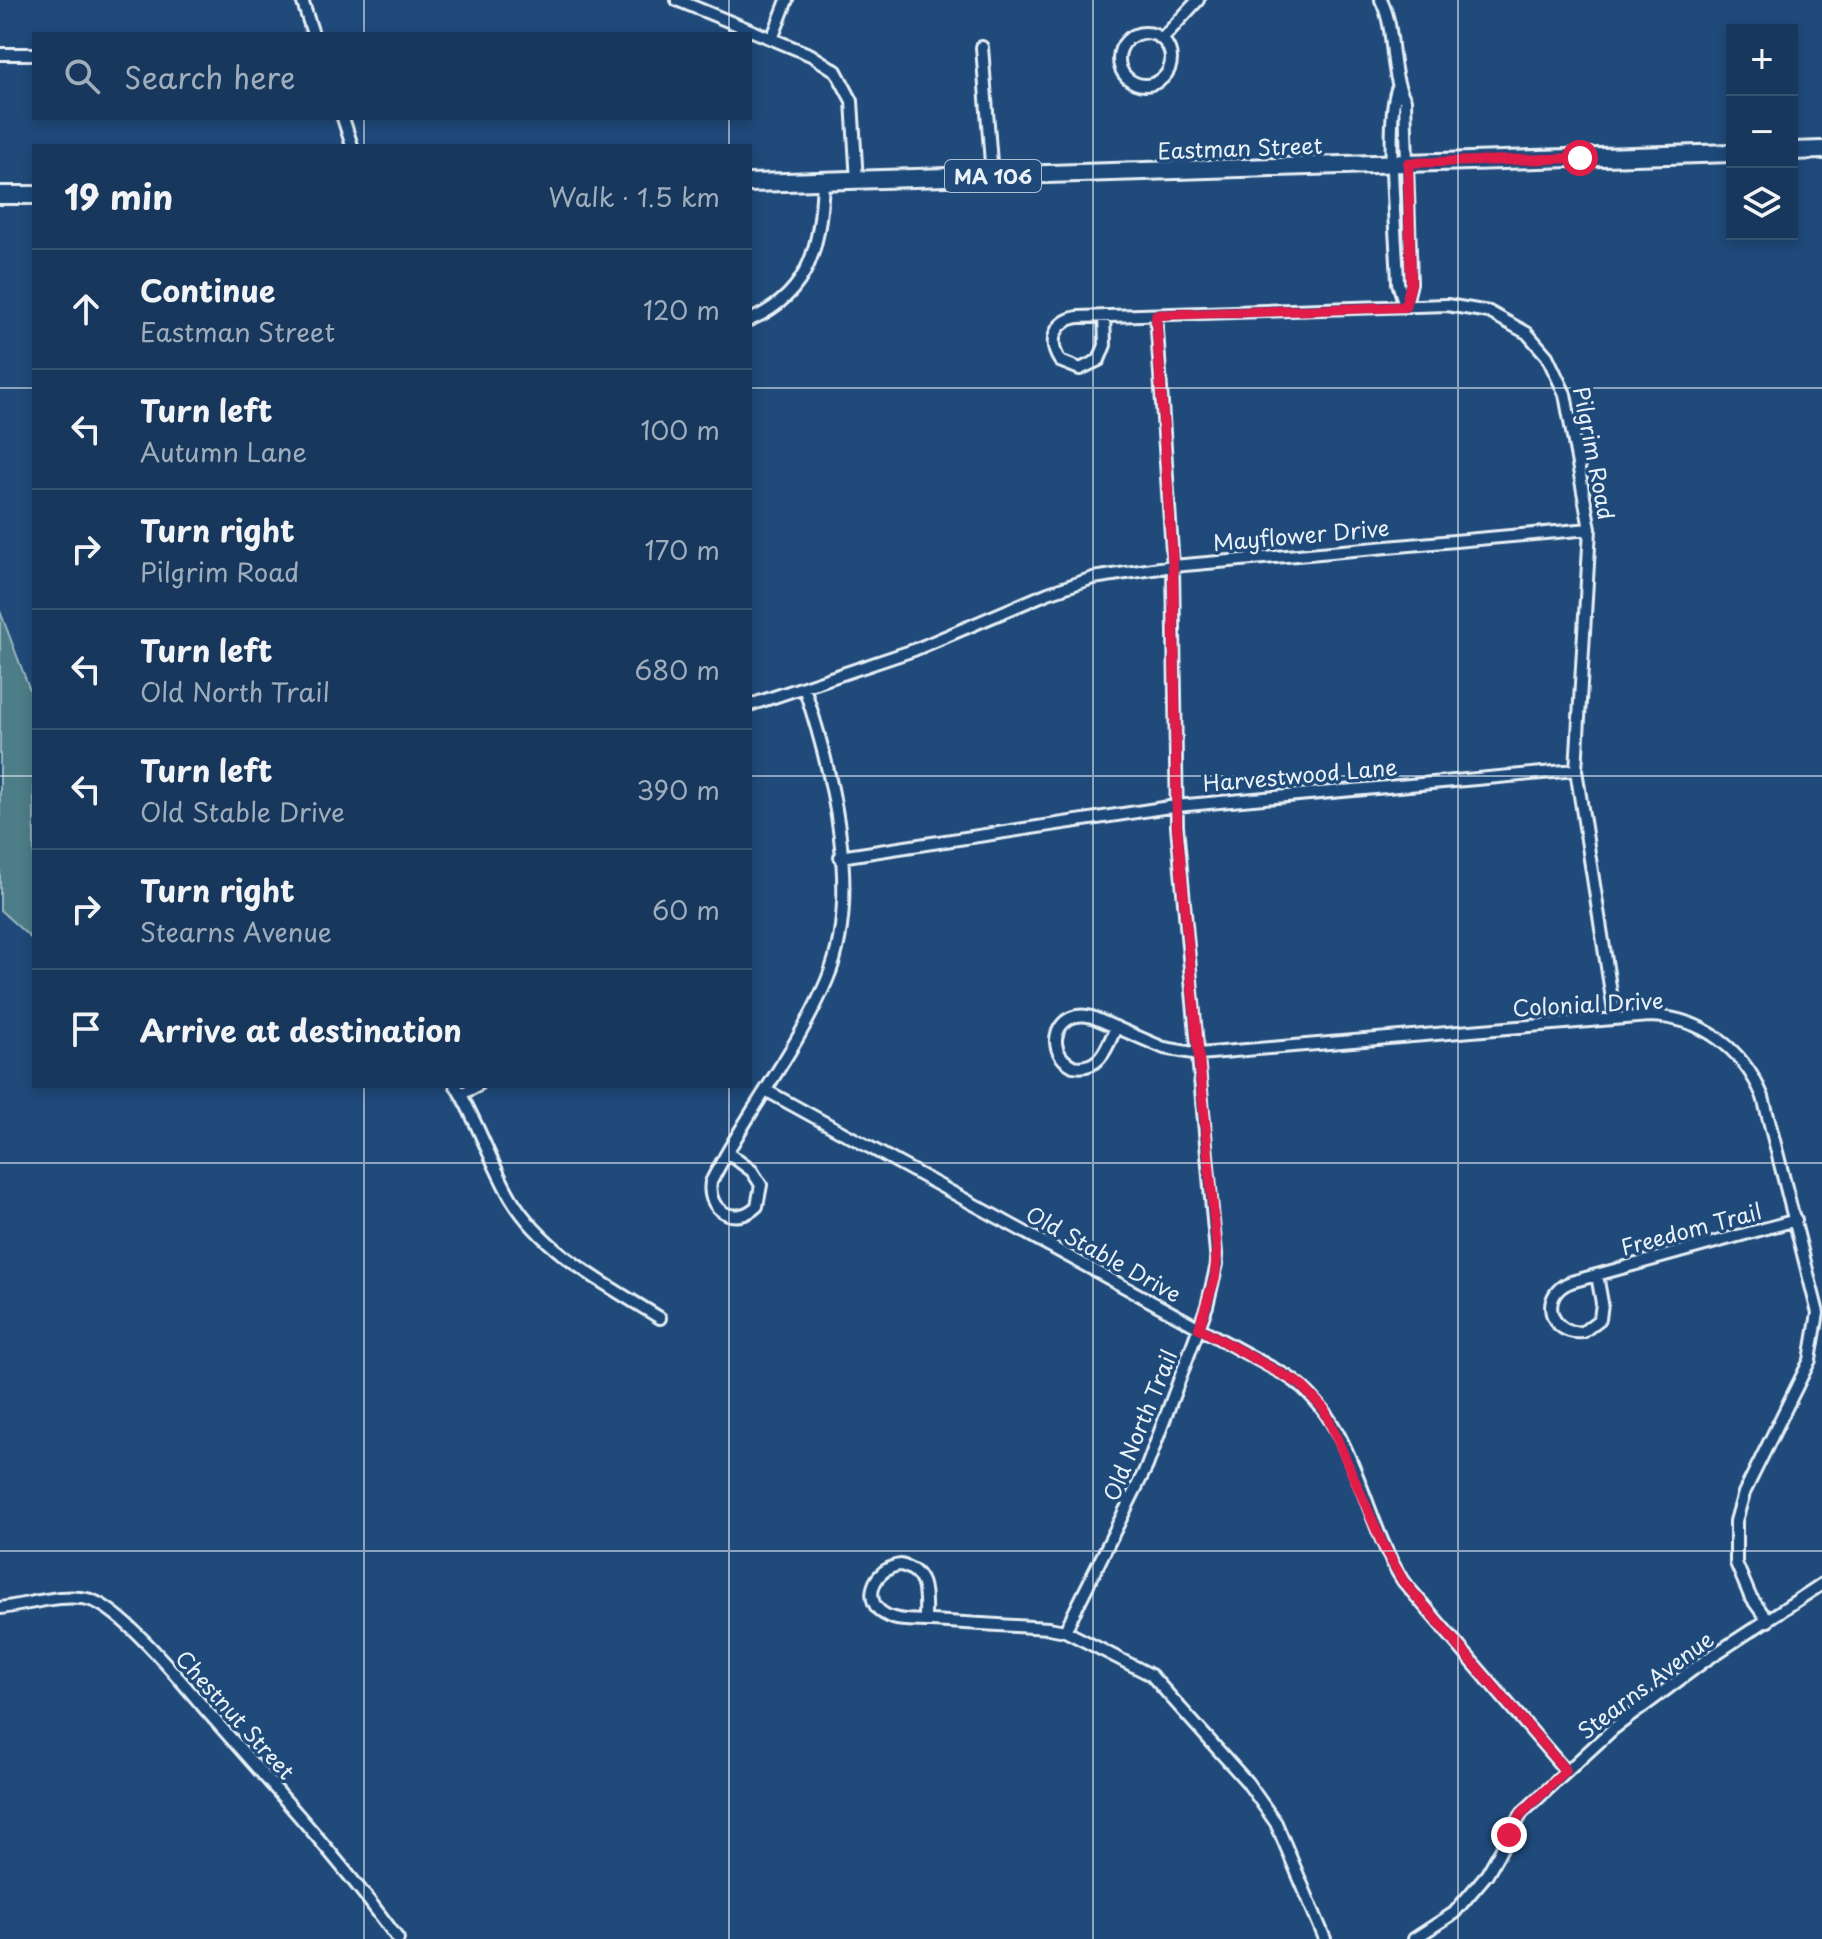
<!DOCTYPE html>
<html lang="en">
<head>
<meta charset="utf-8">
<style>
	body { margin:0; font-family:"Playpen Sans",sans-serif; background:#203f62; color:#f1f3f6 }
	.controls { position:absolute; right:24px; top:24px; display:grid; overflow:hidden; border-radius:0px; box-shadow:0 4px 12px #0003 }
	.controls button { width:72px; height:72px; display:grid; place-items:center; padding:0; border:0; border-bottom:2px solid #365272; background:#17385c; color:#f1f3f6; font:40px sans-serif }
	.stop { position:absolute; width:24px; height:24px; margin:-18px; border:6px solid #e11d48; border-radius:50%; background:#fff }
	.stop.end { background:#e11d48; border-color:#fff; box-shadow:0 2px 8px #0008 }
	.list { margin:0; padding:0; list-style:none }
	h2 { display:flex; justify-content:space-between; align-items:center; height:104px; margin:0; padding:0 32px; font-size:34px }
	h2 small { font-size:26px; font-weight:400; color:#9eacbb }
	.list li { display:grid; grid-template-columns:52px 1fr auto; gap:24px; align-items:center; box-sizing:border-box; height:120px; padding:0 32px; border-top:2px solid #365272 }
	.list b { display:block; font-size:30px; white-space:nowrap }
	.list p { margin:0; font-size:26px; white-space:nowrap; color:#9eacbb }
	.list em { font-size:26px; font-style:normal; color:#9eacbb }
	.icon { flex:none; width:44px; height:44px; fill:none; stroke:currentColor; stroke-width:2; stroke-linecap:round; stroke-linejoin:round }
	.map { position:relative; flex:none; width:1822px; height:1939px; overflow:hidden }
	.search { position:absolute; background:#17385c; box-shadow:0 4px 12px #0003; left:32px; top:32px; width:720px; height:88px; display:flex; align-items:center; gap:20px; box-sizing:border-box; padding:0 28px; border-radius:0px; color:#9eacbb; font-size:30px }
	.panel { position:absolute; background:#17385c; box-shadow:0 4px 12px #0003; left:32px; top:144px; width:720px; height:944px; border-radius:0px }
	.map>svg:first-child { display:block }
</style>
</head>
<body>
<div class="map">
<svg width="1822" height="1939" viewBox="0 0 1822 1939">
	<rect width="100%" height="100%" fill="#1f4a7a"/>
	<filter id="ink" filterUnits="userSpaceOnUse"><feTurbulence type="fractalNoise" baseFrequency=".0125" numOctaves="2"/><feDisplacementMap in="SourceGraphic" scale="16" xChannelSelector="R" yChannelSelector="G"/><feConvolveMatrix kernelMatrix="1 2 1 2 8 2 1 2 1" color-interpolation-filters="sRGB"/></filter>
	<g filter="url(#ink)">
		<path fill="#4d7d88" stroke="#9ab7c0" stroke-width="2" d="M0,611L34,701V941L0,910Z"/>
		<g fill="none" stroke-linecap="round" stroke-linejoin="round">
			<defs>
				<path id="minor" d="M302,0L313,34
					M677,0L811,55L836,71L852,101L857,181
					M1381,0C1397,32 1388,70 1405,100L1411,283L1405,307
					M1119 59a26 26 0 1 1 52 0a26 26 0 1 1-52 0Z
					M772,39L787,0
					M1162,39L1198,0
					M982,47L992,176
					M0,54H34
					M1398,87C1384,117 1397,242 1398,283L1405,305
					M343,118L352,146
					M1104,316L1105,345L1099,360L1080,369L1060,361C1047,341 1055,321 1078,317L1447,305L1489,312L1527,333L1547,356L1565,394L1590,529L1576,770L1615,1018
					M750,320C812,293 820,243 823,182
					M750,705L914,650L1048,593L1093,578L1173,566L1590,529
					M840,857L1176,806L1576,770
					M1116,1027C1107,1048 1100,1071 1073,1066C1041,1050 1058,1007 1092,1017L1164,1048L1199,1054L1649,1016C1702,1017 1743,1049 1763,1097L1818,1313L1810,1360L1744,1493L1736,1521V1563L1750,1596L1768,1621
					M456,1086C478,1122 490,1162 511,1198C544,1253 606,1284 660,1318
					M767,1091L1287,1376C1356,1420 1361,1516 1403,1581L1566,1771
					M461,1094L477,1086
					M728,1153L752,1171L761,1185L757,1206C736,1227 706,1211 711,1182C746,1113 797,1051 827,980C863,896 832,771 804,687
					M1597,1275L1602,1303L1600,1319L1583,1332C1549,1336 1538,1294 1571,1282L1796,1220
					M0,1608C27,1605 65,1592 91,1600C124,1611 181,1681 205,1709C271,1784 339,1858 398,1939
					M925,1620C925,1597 929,1572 901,1565C874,1567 859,1603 888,1616C900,1622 918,1620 931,1621C970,1623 1010,1626 1049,1628L1065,1631L1151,1675L1247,1782L1276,1823L1325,1939
					M1065,1631L1147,1466L1207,1306L1217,1264L1177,826L1173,566L1156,315
					M1414,1939L1454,1913L1487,1874L1522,1813L1613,1729L1706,1660L1822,1584"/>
				<path id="primary" d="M1792,151L1822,150
					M750,183L1732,153
					M0,195H34"/>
			</defs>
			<use href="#minor" stroke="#e8f1f8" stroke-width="16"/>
			<use href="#primary" stroke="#e8f1f8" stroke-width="22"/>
			<use href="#minor" stroke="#1f4a7a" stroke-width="10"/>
			<use href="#primary" stroke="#1f4a7a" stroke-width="16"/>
		</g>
	</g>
	<g fill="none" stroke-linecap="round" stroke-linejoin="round" filter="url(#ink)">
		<path stroke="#e11d48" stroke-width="10" d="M1509,1835L1522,1813L1566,1771L1403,1581L1383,1545L1324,1409L1300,1384L1199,1328L1215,1277L1217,1249L1177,826L1173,566L1156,315L1405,307L1411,283L1408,163L1580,158"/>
	</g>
	<path fill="none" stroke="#e8f1f8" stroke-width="2" stroke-opacity="0.55" d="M364,0V34M729,0V34M1093,0V1939M1458,0V1939M364,118V146M729,118V146M0,388H34M750,388H1822M0,776H34M750,776H1822M364,1086V1939M729,1086V1939M0,1163H1822M0,1551H1822"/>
	<g text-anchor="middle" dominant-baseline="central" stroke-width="7" stroke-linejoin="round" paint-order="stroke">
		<rect fill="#1f4a7a" stroke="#acbfd2" stroke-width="2" x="945" y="160" width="96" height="32" rx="6"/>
		<g font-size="20" font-weight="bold" fill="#e8f1f8">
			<text x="993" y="176">MA 106</text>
		</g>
		<g font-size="22" fill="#e8f1f8" stroke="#1f4a7a">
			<text transform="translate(1240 147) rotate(-2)">Eastman Street</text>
			<text transform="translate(1595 453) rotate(79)">Pilgrim Road</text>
			<text transform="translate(1301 534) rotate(-5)">Mayflower Drive</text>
			<text transform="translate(1300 774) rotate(-5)">Harvestwood Lane</text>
			<text transform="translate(1588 1003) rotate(-3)">Colonial Drive</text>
			<text transform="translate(1691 1228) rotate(-15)">Freedom Trail</text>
			<text transform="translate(1104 1253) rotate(29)">Old Stable Drive</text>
			<text transform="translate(1139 1425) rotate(-68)">Old North Trail</text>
			<text transform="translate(1645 1684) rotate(-37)">Stearns Avenue</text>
			<text transform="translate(236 1714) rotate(48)">Chestnut Street</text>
		</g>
	</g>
</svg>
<div class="controls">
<button>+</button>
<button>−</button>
<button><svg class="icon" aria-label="layers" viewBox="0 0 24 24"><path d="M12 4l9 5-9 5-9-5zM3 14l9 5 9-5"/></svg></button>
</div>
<div class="stop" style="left:1580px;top:158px"></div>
<div class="stop end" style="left:1509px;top:1835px"></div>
<div class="search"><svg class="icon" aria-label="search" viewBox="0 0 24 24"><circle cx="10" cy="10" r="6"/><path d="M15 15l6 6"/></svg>Search here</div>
<section class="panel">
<h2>19 min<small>Walk · 1.5 km</small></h2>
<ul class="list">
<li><svg class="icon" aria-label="ahead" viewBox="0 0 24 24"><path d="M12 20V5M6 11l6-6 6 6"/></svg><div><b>Continue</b><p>Eastman Street</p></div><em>120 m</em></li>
<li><svg class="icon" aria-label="left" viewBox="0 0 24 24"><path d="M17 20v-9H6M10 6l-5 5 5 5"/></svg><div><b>Turn left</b><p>Autumn Lane</p></div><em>100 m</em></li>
<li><svg class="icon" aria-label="right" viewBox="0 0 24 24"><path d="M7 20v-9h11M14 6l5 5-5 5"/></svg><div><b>Turn right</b><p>Pilgrim Road</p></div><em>170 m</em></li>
<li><svg class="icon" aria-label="left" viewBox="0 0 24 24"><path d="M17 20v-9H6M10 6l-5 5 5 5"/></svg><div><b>Turn left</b><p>Old North Trail</p></div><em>680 m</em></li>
<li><svg class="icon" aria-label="left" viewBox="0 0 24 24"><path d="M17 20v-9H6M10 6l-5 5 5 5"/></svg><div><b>Turn left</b><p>Old Stable Drive</p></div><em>390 m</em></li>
<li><svg class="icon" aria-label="right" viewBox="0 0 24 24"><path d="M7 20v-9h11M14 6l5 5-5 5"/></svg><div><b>Turn right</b><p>Stearns Avenue</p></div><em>60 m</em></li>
<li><svg class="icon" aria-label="arrive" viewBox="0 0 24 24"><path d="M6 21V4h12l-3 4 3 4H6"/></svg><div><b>Arrive at destination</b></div></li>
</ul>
</section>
</div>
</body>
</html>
